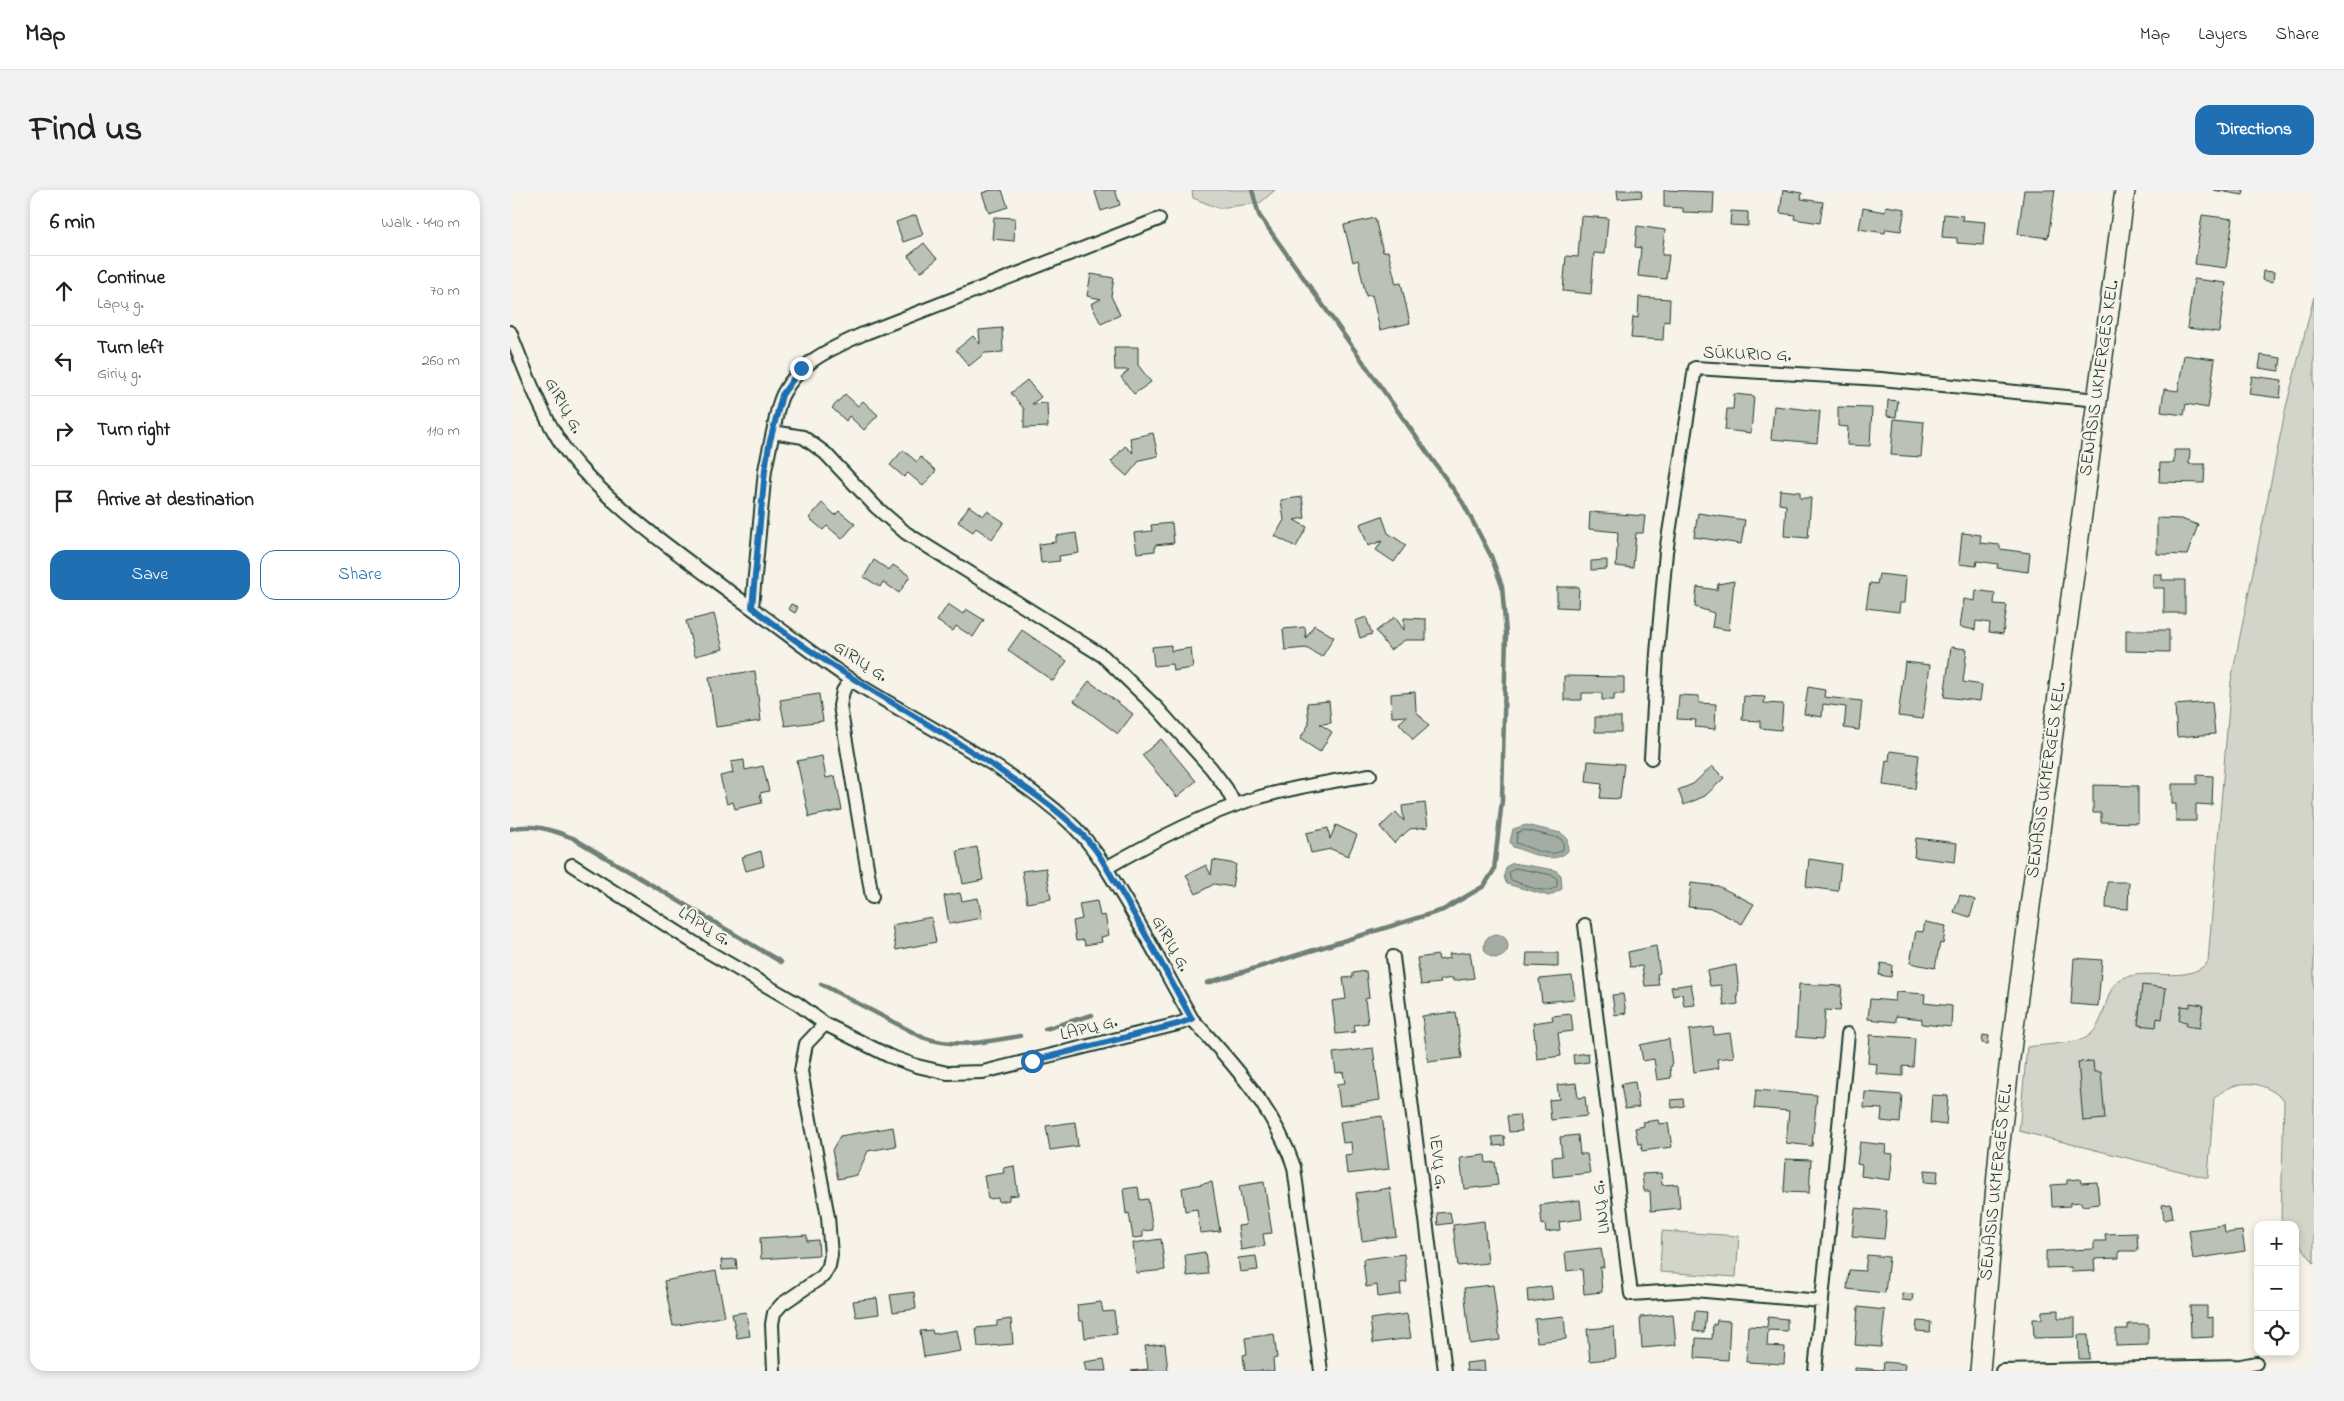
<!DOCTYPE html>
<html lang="en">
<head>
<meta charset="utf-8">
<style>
	body { margin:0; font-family:"Indie Flower",sans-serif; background:#f2f2f2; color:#222 }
	.controls { position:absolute; right:15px; bottom:15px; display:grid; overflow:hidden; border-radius:10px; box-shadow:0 2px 8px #0003 }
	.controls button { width:45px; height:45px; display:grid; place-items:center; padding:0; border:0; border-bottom:1px solid #e0e0e0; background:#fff; color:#222; font:25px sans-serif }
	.stop { position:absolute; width:15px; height:15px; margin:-11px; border:4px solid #1f6fb2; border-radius:50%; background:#fff }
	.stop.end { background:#1f6fb2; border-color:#fff; box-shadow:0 1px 5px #0008 }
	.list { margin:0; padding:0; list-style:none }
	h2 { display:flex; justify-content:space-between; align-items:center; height:65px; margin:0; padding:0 20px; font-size:21px }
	h2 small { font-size:16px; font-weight:400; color:#767676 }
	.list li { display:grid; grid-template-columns:32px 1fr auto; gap:15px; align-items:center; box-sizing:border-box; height:70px; padding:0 20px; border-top:1px solid #e0e0e0 }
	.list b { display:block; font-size:19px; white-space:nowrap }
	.list p { margin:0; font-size:16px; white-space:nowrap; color:#767676 }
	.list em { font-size:16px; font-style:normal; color:#767676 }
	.actions { display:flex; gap:10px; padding:15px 20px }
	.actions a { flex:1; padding:11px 0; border:1px solid #1f6fb2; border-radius:15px; text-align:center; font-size:18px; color:#1f6fb2 }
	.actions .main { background:#1f6fb2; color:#fff }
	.icon { flex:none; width:28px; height:28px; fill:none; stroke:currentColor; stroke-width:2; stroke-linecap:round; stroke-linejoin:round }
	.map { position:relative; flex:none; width:1804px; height:1181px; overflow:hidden; border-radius:15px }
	header { display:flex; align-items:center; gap:30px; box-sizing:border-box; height:70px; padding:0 25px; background:#fff; border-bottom:1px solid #e0e0e0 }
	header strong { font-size:24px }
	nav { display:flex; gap:28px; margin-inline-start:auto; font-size:18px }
	.intro { display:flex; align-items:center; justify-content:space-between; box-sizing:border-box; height:120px; padding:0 30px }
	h1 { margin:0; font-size:35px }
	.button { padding:12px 22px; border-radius:15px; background:#1f6fb2; color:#fff; font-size:18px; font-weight:700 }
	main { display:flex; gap:30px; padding:0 30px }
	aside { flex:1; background:#fff; border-radius:15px; box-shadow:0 2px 8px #0003 }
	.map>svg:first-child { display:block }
</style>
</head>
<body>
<header>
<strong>Map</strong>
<nav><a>Map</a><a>Layers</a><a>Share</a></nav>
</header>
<div class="intro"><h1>Find us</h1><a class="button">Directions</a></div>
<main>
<aside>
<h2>6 min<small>Walk · 440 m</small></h2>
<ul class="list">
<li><svg class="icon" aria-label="ahead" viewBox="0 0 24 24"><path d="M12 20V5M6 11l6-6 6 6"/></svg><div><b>Continue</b><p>Lapų g.</p></div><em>70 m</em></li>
<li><svg class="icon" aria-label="left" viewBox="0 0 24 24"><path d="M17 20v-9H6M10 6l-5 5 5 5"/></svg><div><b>Turn left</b><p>Girių g.</p></div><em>260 m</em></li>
<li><svg class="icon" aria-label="right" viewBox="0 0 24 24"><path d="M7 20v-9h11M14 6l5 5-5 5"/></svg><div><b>Turn right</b></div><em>110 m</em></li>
<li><svg class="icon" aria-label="arrive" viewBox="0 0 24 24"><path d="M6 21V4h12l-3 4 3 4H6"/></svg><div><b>Arrive at destination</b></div></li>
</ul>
<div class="actions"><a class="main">Save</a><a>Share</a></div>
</aside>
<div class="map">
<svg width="1804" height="1181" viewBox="0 0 1804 1181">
	<rect width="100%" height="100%" fill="#f7f3e8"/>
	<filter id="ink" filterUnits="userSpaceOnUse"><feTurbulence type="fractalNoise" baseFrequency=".02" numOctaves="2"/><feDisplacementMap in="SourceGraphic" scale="10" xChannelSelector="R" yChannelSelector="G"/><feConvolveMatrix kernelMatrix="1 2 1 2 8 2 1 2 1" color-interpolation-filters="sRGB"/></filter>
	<g filter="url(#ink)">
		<path fill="#d3d5ca" stroke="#79897f" d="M682,0H765L750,13L708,18L683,8Z
			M1804,107V1073L1785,1048V1035H1775L1771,1029L1774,910C1751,889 1727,888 1704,908L1698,988L1509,941L1517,857C1530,855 1569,853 1577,847C1597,835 1594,797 1611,789C1638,776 1677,796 1698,772L1721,491L1776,217Z
			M1152,1041L1229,1046L1226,1087L1150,1082Z"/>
		<path fill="#a4ada3" stroke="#6f8077" d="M1016,635L1051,643L1057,648L1058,661C1043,676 1020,662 1003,657L1000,652L1003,639Z
			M1003,673L1045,680L1051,685L1052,699L1039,706L997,694C993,688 994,683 997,676Z
			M974 756a12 12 0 1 1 24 0a12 12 0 1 1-24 0Z"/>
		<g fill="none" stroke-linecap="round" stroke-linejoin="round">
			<path stroke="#546a60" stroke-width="1" d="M1015,640L1049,648L1053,651V659C1042,670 1019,657 1006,653L1007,643Z
				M1005,678L1043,685L1047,689V696C1036,707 1014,694 1001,690L999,683Z"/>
			<path stroke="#6f8077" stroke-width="4.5" d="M0,639C23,633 42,640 63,648L271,772
				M697,793L933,720L974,696L984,680L992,610L996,444L992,396L981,366L953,313L749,25L742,0
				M311,794L412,847C447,859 475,852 510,846
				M535,839L582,825"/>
		</g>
		<path fill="#bbc1b6" stroke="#1f3d34" d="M481,0H492L498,17L479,23L472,3Z
			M589,0H605L610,15L591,21L585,2Z
			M1107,0H1131L1132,7L1108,9Z
			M1154,0L1204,2L1203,23L1173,22V18L1154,17Z
			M1273,0L1292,3L1291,9L1313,12L1310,33L1284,29L1285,25L1270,23Z
			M1514,0H1545L1538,48L1508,44Z
			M1703,0H1734L1733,5Z
			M1376,16L1395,19L1391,41L1376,39L1375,43L1349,39L1353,18L1375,22Z
			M1221,21L1238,22V36L1220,35Z
			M1434,24L1453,26L1452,30L1475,32L1473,55L1447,53V48L1432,47Z
			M406,25L413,45L393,52L386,32Z
			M1692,25L1723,29L1716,78L1685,74Z
			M1071,26L1098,28L1095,64L1084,63L1081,104L1053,101L1056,66L1068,67Z
			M484,27L505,28L504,51L482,49Z
			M865,28L873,62L878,61L886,94L891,93L900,133L870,140L862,105L856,106L848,70L843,72L834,35Z
			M1127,36L1155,40L1152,65H1159L1156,89L1128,86L1131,58L1125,57Z
			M414,53L427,69L411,82L398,66Z
			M1753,81L1764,82L1763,92L1752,90Z
			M581,84L604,88L601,106L610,125L591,134L581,114L591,109L577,106Z
			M1684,89L1716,93L1709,142L1677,138Z
			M1129,107L1160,109L1159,132L1154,131L1153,150L1121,148L1123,127L1128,128Z
			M492,138L493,162L475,163L459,176L446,160L463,146L470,154L469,140Z
			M604,157H628V175L641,192L624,204L611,187L619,180H605Z
			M1674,165L1705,169L1698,218L1676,214L1674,225L1651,222L1654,199L1668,201Z
			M1751,165L1771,168L1769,181L1749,178Z
			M1742,186L1772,190L1770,208L1739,204Z
			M517,190L531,207L522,214L537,213L538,237L514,238V219L501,203Z
			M335,204L348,216L353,211L368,225L354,240L339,226L336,231L322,218Z
			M1224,204L1244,206L1241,243L1215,240L1217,219H1223Z
			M1378,210L1388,211L1386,227L1377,226Z
			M1264,216L1310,221L1307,253L1261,249Z
			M1328,217L1362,218L1360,256L1337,255L1338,237L1328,236Z
			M1384,229L1414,232L1411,267L1381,265Z
			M643,243L648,266L630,270L617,286L601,272L615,256L623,263L620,248Z
			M393,260L407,272L411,267L426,281L413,296L398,283L394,287L380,275Z
			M1664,260H1680L1679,274H1695L1694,293L1649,292L1650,273H1664Z
			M1270,300L1290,302V308H1301L1298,348L1274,346L1276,315L1269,314Z
			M792,307L795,328L784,330L797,337L786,357L765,346L774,330L771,310Z
			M312,313L325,325L329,321L345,334L332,349L317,336L313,340L299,328Z
			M459,316L473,326L477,321L494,332L482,349L466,338L463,342L448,332Z
			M1080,322L1135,326L1133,343H1126L1123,378L1106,376L1108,342L1079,339Z
			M1188,323L1235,330L1231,354L1184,347Z
			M872,326L878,343L896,355L884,372L866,360L872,351L858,356L850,334Z
			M1647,328L1671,329L1688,335L1677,365L1647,364Z
			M662,333L664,353L645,355V361L627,363L624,343L642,341L641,335Z
			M566,343L569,363L549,366L550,371L531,373L529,354L546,352V346Z
			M1452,343L1471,345L1470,353L1490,355V359L1520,363L1518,382L1487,378L1488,374L1467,371L1466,376L1449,374Z
			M364,370L379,380L383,375L400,386L389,403L373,392L370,397L354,387Z
			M1097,370V379L1081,380V371Z
			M1369,384L1396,387L1394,413H1390L1389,422L1356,418L1360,393L1367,394Z
			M1643,384H1652V390H1675V423H1654V398H1643Z
			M1224,391L1219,440L1202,437L1204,423L1185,417L1187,397L1207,400L1208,394Z
			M1047,397H1069L1068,418L1047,417Z
			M1466,400L1485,403L1484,414L1497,415L1493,444L1479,442L1480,433L1466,431L1465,440L1450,437L1454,409L1465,411Z
			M281,414L288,417L285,423L278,419Z
			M438,414L453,424L456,419L474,430L463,447L446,436L443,441L427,431Z
			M204,424L213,459L185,466L176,431Z
			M856,427L862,444L850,448L845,431Z
			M885,427L894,440V428L916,429V450H895L880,460L866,441Z
			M804,435L824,447L812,467L796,458L775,460L773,439L795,437L796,448Z
			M512,440L557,471L543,491L498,460Z
			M1616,440H1659V462L1616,461Z
			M661,455V461L681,458L683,478L663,481L662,474L644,476L642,457Z
			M1441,457L1457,459L1453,492L1472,495L1470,511L1434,507Z
			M1395,472L1420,475L1413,529L1388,526Z
			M245,481L251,531L206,537L199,487Z
			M1054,486L1114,487V504H1104V510H1092V503H1072V510H1054Z
			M579,491L623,524L608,544L564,511Z
			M1298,497L1315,500L1314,507L1352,511L1349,540L1334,538L1336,517L1313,514L1312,527L1294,524Z
			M905,502L906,521L919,536L903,550L889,533L897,526L882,527L881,504Z
			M309,504L313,531L275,536L270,510Z
			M1169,505L1189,506V513L1206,514L1205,539L1185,537L1186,530L1167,529Z
			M1234,506L1255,507L1254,513L1273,514L1271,540L1250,538V531L1232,530Z
			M819,511L821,533L810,534L822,542L810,562L790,549L799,534L797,513Z
			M1702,512L1705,544L1667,547L1665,515Z
			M1085,527H1111V542H1085Z
			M651,549L686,591L667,607L632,565Z
			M1380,561L1409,565L1405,599L1373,595L1376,570L1379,571Z
			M312,566L316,588L325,586L332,620L299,627L287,571Z
			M234,570L235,580L253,576L259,601L250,603L252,613L225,619L223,612L217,614L210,586L223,583L221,572Z
			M1078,571L1114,574L1110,609L1090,608L1092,594L1076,592Z
			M1202,576L1214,588L1195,606L1174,615L1168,600L1183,594Z
			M1687,585L1703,586L1702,615L1686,614V631H1666V614H1662V594H1687Z
			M1583,595L1628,596V633L1591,632V623H1583Z
			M915,613L918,637L900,639L884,653L870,637L886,622L894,631L892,616Z
			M826,635L847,645L838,666L821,659L801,663L796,643L818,638L820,649Z
			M1406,648L1447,653L1445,672L1404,667Z
			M467,657L473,690L453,694L447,661Z
			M251,661L254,676L236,681L232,667Z
			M1299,669L1331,674L1328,701L1296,697Z
			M703,670L726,674L722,697L704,694L686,704L676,685L696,675L701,685Z
			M536,678L541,709L517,713L512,681Z
			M1597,692H1619L1618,719L1596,718Z
			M1181,693L1208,696L1244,714L1232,734L1203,719L1178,717Z
			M450,703L452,711L468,708L472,728L439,734L434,706Z
			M1450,705L1465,710L1460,727L1444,722Z
			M587,711L590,726L595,725L599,745L591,747L592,752L575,755L574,750L566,751L563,731L572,729L569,714Z
			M421,727L426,752L386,760L382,735Z
			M1415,732L1436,736L1433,754L1430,753L1425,778L1400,773L1406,741L1413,742Z
			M1146,756L1150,783L1147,784L1149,795L1135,796L1132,776L1120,777L1118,762Z
			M960,762L964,788L943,791V788L930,790L931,793L911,795L907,768L928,765L929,770L940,768L939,764Z
			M1017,763H1048V777L1016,776Z
			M1564,768L1592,770L1588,816L1561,814Z
			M1371,773L1382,775L1381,787L1369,785Z
			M1226,775L1229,802L1227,803L1228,814L1214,816L1211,795L1200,796L1197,781Z
			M856,781L859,808L855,809L858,833L844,835L845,842L826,844L822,811L836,809L833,788L843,787V783Z
			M1062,786L1065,809L1032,812L1029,789Z
			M1181,794L1185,815L1174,816L1172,804L1163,806L1161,797Z
			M1289,794L1332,796L1330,821L1315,820L1313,849L1286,847Z
			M1632,795L1656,798L1652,829L1647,828L1646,837L1628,835Z
			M1386,802L1415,804L1414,813L1442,816L1441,837L1412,834V829L1386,826V832L1358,829L1360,809L1385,811Z
			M1113,804L1116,823L1105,825L1102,805Z
			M1680,813L1693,815L1690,838L1676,836L1677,832L1669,831L1671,816L1680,817Z
			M946,822L952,868L918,872L912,826Z
			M1061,824L1063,841L1048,843L1051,866L1027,869L1023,833L1043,830L1042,826Z
			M1203,837L1204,845L1220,843L1224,867L1207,869L1209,878L1184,882L1179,840Z
			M1360,845L1405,848L1403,877L1393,876V886L1366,884L1367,874L1358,873Z
			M1473,845L1479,846L1478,854L1472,853Z
			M1159,849L1162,876L1160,877L1161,888L1147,890L1144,869L1133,871L1130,855Z
			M863,858L870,910L830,916L827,894L835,893L833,882L826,883L823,863Z
			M1078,863L1079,872L1064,874L1063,865Z
			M1583,871L1584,882H1591L1595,929L1573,931L1568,872Z
			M1125,892L1129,917L1115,919L1111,894Z
			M1066,893L1068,908L1075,907L1077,926L1041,930L1039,910L1049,909L1047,895Z
			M1246,900L1307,905L1302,956L1276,953L1279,921L1244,918Z
			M1355,902L1392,905L1390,933L1371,931L1372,919L1354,918Z
			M1422,905L1438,906L1436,935L1420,933Z
			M1173,909L1174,916L1162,918L1161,910Z
			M1009,925L1012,941L999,942L997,926Z
			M872,926L879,979L837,984L835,965L842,964L841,952L833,953L830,932Z
			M1148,930L1149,934L1158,933L1162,957L1132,961L1131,953L1128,954L1125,938L1134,936L1133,932Z
			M565,932L568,956L540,960L536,936Z
			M383,937L386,956L358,961L347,985L328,989L322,960L330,946Z
			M1068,945L1070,964H1077L1080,983L1043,987L1042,967L1052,966L1050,947Z
			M994,946L995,955L984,956L982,947Z
			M1350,952L1376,955L1375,963L1383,964L1380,990L1351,986L1352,975L1347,974Z
			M975,965L976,973L985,972L988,995L954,999L950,968Z
			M1276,969L1301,970L1299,1003L1274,1002Z
			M504,976L508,1005L499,1006V1010L489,1012L488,1008L478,1009L474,986L494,983L493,978Z
			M1415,980L1428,981L1427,993L1414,992Z
			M1151,983L1152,995L1168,994L1170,1018L1141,1021L1140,1001H1134L1132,984Z
			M1570,989L1571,993L1587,992L1589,1014L1572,1016L1571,1012L1560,1013V1016L1542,1017L1541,995L1557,994V990Z
			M702,992L710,1041L690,1043L687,1019L675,1021L672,998Z
			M754,992L762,1043L753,1044L755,1056L731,1060L728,1036L736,1035L729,996Z
			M628,997L630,1010L638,1009L643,1040L633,1041V1047L623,1048L619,1023L616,1024L613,999Z
			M880,998L886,1046L852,1051L846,1003Z
			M1070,1010L1072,1029L1049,1032L1050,1040L1036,1042L1035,1034L1032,1035L1030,1015Z
			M1661,1014L1663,1028L1654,1030L1652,1015Z
			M1345,1018L1377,1021L1374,1049L1342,1046Z
			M940,1022L942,1033L928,1035L927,1023Z
			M974,1031L978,1073L948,1076L943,1035Z
			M1714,1035L1715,1043L1732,1041L1735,1061L1683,1069L1679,1040Z
			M1627,1043L1628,1061H1609V1068L1584,1069L1585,1081L1562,1082L1561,1077L1536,1078V1061L1584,1059V1051H1596L1595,1044Z
			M297,1045V1051L308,1050L309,1065L251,1069L250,1048Z
			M651,1049L655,1080L626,1083L623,1053Z
			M1091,1058L1094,1077H1090L1092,1102L1074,1104L1072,1079L1057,1081L1055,1062Z
			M695,1062L698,1084L677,1086L675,1065Z
			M894,1064L897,1092L890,1093L891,1104L868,1107L867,1095L856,1097L853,1069Z
			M1357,1065L1379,1067L1375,1103L1337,1099L1339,1080L1355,1081Z
			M746,1066L748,1080L730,1082L728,1068Z
			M226,1069L227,1079L212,1080L211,1070Z
			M206,1081L215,1126L163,1136L154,1091Z
			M1748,1084V1098H1745L1744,1085Z
			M983,1095L990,1150L960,1154L954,1098Z
			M1041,1096L1043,1109L1018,1112L1017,1099Z
			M404,1102L406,1119L383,1122L380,1105Z
			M1392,1103L1403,1104L1402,1111L1392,1110Z
			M367,1108L369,1124L346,1127L343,1111Z
			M591,1112L593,1122L604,1121L607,1144L575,1148L573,1131H569L567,1115Z
			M1680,1116H1697V1128L1703,1127V1147L1681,1148Z
			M1348,1117L1375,1120L1371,1157L1345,1155Z
			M1548,1120V1128H1565V1147L1524,1148L1523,1129H1532V1121Z
			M1185,1121L1196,1122L1194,1142L1183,1141Z
			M236,1122L240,1146L227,1148L222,1124Z
			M897,1124L901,1148L863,1153L860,1129Z
			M1163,1124L1166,1155L1132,1158L1130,1127Z
			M1054,1126L1056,1149L1027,1152L1025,1129Z
			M1258,1127L1277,1129V1141L1258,1140L1257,1156L1275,1157L1274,1174L1236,1172L1238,1136L1257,1137Z
			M501,1129L503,1154L468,1157L466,1138L487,1136V1131Z
			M1207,1130L1220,1131L1218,1170L1185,1168L1186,1148L1202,1149L1203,1134L1206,1135Z
			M1407,1131L1421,1132L1420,1142L1406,1141Z
			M1618,1134H1638V1155L1606,1156V1139H1618Z
			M1104,1137L1106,1168L1080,1171L1077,1139Z
			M422,1140L423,1144L447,1140L451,1161L414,1167L410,1141Z
			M764,1144L767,1168L763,1169L764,1181H735L733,1165L737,1164L735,1148Z
			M1568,1145H1578L1579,1169H1569Z
			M655,1154L658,1181H621L638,1179L635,1156Z
			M594,1169L596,1181H576L574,1172Z
			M974,1171L975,1181H957L956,1173Z
			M1374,1172L1395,1174L1394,1181H1345V1178L1373,1180Z"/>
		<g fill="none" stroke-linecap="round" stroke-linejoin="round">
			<defs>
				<path id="minor" d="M649,29L353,144C321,159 290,171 273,204C267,215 266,230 263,242L293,247L315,263L366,317L396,343L593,466L648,519L701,578L716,598L725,615
					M0,142C17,185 38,244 70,278C116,328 174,368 228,408C266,435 302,464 341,490C414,536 494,573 558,631C581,652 596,677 611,703C636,744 658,787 682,829
					M242,417L255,280L263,242
					M341,489L333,501L330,516L362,707
					M1141,568L1147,463L1156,362L1185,178L1371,189L1588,210
					M62,675L197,761L288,814L315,834L379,866L407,876L437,883L473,882L668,834L682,829C722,872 765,920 784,977L811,1181
					M596,678C641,652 688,627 737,611C777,598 819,592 860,585
					M1075,735L1121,1104L1184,1100L1311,1111
					M883,767L935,1181
					M264,1181L262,1134L264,1123L272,1114L313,1086L319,1076L321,1065L318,1027L291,881L296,854L315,834
					M1305,1181L1338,844
					M1492,1181L1731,1176L1746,1173"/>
				<path id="secondary" d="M1470,1181L1489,961L1502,852L1615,0"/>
			</defs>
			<use href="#minor" stroke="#1f3d34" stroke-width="16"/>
			<use href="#secondary" stroke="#1f3d34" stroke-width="22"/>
			<use href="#minor" stroke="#f7f3e8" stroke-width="12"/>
			<use href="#secondary" stroke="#f7f3e8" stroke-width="19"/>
		</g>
	</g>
	<g fill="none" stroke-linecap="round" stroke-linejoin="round" filter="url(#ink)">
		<path stroke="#1f6fb2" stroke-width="6" d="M291,178L272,205L259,255L255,280L242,417C318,480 407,524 488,579C522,602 559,626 584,658C594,671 601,687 610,700C635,742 658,786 682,829L668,834L522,871"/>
	</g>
	<g text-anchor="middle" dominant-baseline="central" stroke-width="4" stroke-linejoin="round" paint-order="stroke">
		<g font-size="18" fill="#1f3d34" stroke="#f7f3e8">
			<text transform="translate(1237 165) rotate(2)">SŪKURIO G.</text>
			<text transform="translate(1590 188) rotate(-82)">SENASIS UKMERGĖS KEL.</text>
			<text transform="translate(53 216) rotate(61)">GIRIŲ G.</text>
			<text transform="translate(350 472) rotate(33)">GIRIŲ G.</text>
			<text transform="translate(1537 590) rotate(-82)">SENASIS UKMERGĖS KEL.</text>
			<text transform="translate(194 737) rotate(32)">LAPŲ G.</text>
			<text transform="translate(660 754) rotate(61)">GIRIŲ G.</text>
			<text transform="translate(579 839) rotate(-14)">LAPŲ G.</text>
			<text transform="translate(927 972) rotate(83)">IEVŲ G.</text>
			<text transform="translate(1487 992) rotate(-84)">SENASIS UKMERGĖS KEL.</text>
			<text transform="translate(1092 1017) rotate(-97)">LINŲ G.</text>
		</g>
	</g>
</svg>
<div class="controls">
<button>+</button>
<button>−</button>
<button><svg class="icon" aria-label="locate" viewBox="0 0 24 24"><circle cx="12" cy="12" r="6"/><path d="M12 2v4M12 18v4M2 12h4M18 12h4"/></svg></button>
</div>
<div class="stop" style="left:522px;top:871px"></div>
<div class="stop end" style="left:291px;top:178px"></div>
</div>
</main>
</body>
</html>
